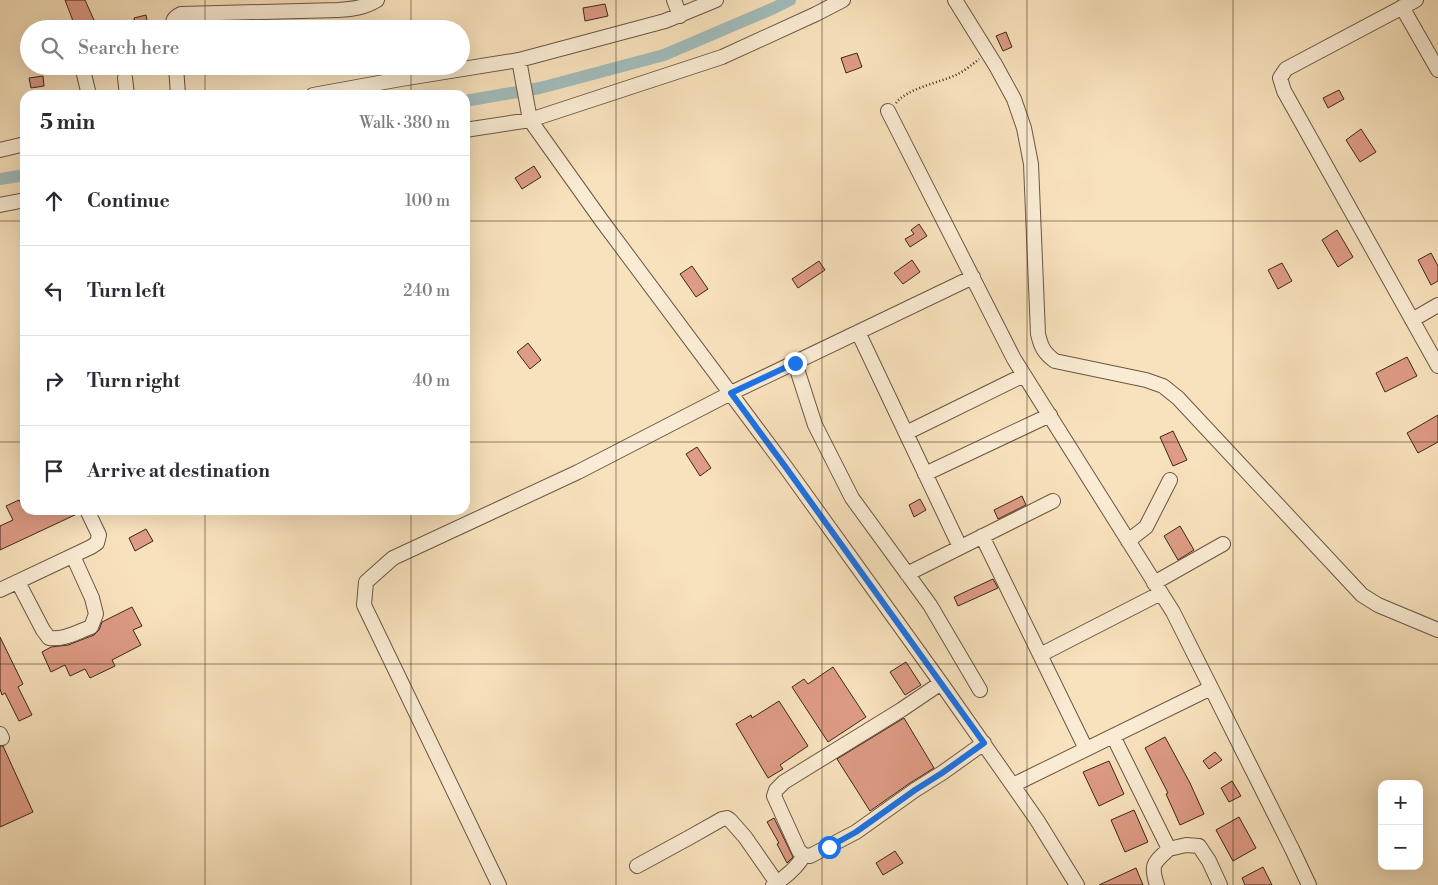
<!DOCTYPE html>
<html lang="en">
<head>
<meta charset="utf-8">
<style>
	body { margin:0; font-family:"Libre Bodoni",serif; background:#f7f7f7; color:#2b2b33 }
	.controls { position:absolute; right:15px; bottom:15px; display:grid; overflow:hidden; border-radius:10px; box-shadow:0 5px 20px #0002 }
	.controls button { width:45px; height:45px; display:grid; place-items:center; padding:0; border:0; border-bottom:1px solid #e1e1e2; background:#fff; color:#2b2b33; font:25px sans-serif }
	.stop { position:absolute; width:15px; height:15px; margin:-11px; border:4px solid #1a73e8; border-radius:50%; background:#fff }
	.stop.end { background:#1a73e8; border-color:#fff; box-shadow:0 1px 5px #0008 }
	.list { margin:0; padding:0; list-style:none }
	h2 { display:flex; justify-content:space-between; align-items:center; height:65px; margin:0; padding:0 20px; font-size:21px }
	h2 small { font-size:16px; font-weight:400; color:#7c7c81 }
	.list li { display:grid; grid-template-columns:32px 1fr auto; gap:15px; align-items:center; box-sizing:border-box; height:90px; padding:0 20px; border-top:1px solid #e1e1e2 }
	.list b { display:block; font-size:19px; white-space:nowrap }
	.list em { font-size:16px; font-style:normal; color:#7c7c81 }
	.icon { flex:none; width:28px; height:28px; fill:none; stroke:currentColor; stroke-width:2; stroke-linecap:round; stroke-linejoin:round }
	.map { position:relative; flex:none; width:1438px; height:885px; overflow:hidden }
	.search { position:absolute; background:#fff; box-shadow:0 5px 20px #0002; left:20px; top:20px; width:450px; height:55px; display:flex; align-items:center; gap:12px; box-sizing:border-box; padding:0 18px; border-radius:28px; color:#7c7c81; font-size:19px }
	.panel { position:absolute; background:#fff; box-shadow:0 5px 20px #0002; left:20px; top:90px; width:450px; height:425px; border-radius:15px }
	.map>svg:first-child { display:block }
</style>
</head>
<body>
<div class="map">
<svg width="1438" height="885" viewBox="0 0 1438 885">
	<rect width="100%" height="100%" fill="#f8e2bd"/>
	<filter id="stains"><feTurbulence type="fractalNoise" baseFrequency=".004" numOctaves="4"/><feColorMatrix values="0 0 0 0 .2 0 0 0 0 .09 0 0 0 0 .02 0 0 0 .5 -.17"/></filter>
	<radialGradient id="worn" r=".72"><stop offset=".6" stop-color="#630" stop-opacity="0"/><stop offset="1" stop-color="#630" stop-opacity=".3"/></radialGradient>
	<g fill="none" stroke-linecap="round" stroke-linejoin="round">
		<path stroke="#a1bcbb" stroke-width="12" d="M465,101L540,88L664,55L774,8L790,0
			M0,179L25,175"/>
	</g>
	<path fill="#de9b85" stroke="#3c2817" d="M65,0H85L98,29H56L73,21Z
		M605,4L608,16L585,21L583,8Z
		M146,15L148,26L137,29L134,18Z
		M1006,32L1012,47L1003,51L996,36Z
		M857,53L862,67L846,73L841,58Z
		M43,76L44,86L31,88L29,78Z
		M1339,90L1344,99L1328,108L1323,98Z
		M1361,129L1376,152L1360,162L1346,140Z
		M534,166L541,177L522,189L515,178Z
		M919,224L927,236L910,247L905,239L914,234L911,230Z
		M1337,230L1353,257L1338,267L1322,240Z
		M1431,253L1438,266V281L1431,285L1418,260Z
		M912,260L920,272L903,284L894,273Z
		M819,261L825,270L798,288L792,279Z
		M1282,263L1292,281L1278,289L1268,270Z
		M692,266L708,289L696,297L680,274Z
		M528,343L541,360L530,369L517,352Z
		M1407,357L1417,376L1385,392L1376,373Z
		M1438,415V442L1418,453L1407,433Z
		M1173,431L1187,460L1173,466L1160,437Z
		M697,447L711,468L700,476L686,454Z
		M1022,496L1026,505L998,519L994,510Z
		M920,499L926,510L914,517L909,505Z
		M19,500L24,510H78L79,513L0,550V526L13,520L6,506Z
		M1180,526L1194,550L1178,560L1164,536Z
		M146,529L153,541L135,551L129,538Z
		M993,579L998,588L958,606L954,597Z
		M132,607L142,626L133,630L141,645L112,660L115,666L90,678L85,669L70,676L65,665L51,672L42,652L51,647L68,645L94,635L99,630L102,622Z
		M0,637L23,684L18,687L32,715L19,721L5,693L2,695L0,689Z
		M906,662L921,685L905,695L890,672Z
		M833,667L866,717L828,742L792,687L804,679L808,684Z
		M779,701L808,746L780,765L783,769L768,778L736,724L751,715L752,718Z
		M904,718L934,768L910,783L870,811L837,759Z
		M1165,737L1190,783L1204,814L1180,825L1166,794L1168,793L1145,748Z
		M0,746H3L33,812L0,827Z
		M1215,752L1222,760L1209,769L1203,761Z
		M1109,761L1124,794L1099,806L1083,772Z
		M1232,781L1241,796L1229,802L1221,788Z
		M1134,810L1148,842L1125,852L1111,820Z
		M1239,817L1256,848L1233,861L1216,830Z
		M774,818L793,857L787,863L777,844L779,843L767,822Z
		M895,851L903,863L883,875L876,863Z
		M1263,867L1272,885H1245L1242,878Z
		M1136,868L1143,885H1099Z"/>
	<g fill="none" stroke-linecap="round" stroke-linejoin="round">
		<defs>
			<path id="minor" d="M674,0L680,16
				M955,0L996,66L1014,99L1024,128L1031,164L1038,334C1041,347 1044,353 1055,361L1146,380L1163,386L1178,398L1362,595L1378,605L1438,630
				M1416,0L1286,69L1280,78L1284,91L1438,366
				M1402,7L1438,70
				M173,29C172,21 173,18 181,14L338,10C352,9 364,8 377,0
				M519,60L530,120L602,221L787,469L941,683L1037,820L1077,885
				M82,66L89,95
				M176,66L178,95
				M125,78L127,95
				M313,95L401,79L519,60L665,21L716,0
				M888,111L1014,359L1173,612L1292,849L1309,885
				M465,130L530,120L722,57L816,14L843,0
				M0,150L25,144
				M0,205L25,200
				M1412,320L1438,305
				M858,332L960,547
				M795,363L815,425L852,498L930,605L980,690
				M906,433L1024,375
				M925,474L1050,415
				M982,536L1086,749
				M1128,541L1146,527L1170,480
				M907,574L1053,501
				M18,582L43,630L49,638C64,640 77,632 91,627L96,614L92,598L73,556
				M1154,583L1223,544
				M0,590L91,547L97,543L99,535L87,510
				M1040,655L1161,593
				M941,683L901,710L784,782L776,790L774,796L799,851L804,855L810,856L856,832L915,790L942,773L984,743
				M0,734L2,738
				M1113,736L1169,849L1186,845L1199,846L1209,861L1220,885
				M1013,785L1211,688
				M637,866L692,836L722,819L727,818L730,820L745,837L777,883
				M499,885L364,605L366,582L393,558L578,472L731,393L973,277
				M773,885C786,877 797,868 804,855
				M1157,885C1150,864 1154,863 1169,849"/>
		</defs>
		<use href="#minor" stroke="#6b5640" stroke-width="16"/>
		<path stroke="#3c2817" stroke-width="2.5" stroke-dasharray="1 2.5" stroke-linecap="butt" d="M896,103C908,88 938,83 956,75C964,71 972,65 979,59"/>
		<use href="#minor" stroke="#faecd4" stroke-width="14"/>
	</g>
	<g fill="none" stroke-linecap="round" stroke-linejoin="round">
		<path stroke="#1a73e8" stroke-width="6" d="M795,363L731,393L787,469L984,743L942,773L915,790L856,832L829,847"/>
	</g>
	<path fill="none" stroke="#3c2817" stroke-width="1" stroke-opacity="0.55" d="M205,0V29M411,0V29M616,0V885M822,0V885M1027,0V885M1233,0V885M205,66V95M411,66V95M0,221H25M465,221H1438M0,442H25M465,442H1438M205,510V885M411,510V885M0,664H1438"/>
	<rect width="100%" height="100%" filter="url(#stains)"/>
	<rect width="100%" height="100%" fill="url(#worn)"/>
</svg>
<div class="controls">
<button>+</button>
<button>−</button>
</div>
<div class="stop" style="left:829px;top:847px"></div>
<div class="stop end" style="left:795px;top:363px"></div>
<div class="search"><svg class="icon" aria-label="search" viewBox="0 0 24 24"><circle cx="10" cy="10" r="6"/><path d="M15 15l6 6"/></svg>Search here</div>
<section class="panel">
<h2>5 min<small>Walk · 380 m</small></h2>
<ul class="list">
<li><svg class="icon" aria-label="ahead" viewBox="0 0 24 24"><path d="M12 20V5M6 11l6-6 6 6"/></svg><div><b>Continue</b></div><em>100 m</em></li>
<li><svg class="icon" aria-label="left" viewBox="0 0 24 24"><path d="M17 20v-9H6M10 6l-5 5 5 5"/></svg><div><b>Turn left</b></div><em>240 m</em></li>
<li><svg class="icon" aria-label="right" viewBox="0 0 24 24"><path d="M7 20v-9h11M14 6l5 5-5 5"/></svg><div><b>Turn right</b></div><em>40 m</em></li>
<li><svg class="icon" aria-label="arrive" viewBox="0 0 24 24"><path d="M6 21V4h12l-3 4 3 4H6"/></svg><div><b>Arrive at destination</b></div></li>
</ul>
</section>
</div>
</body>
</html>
